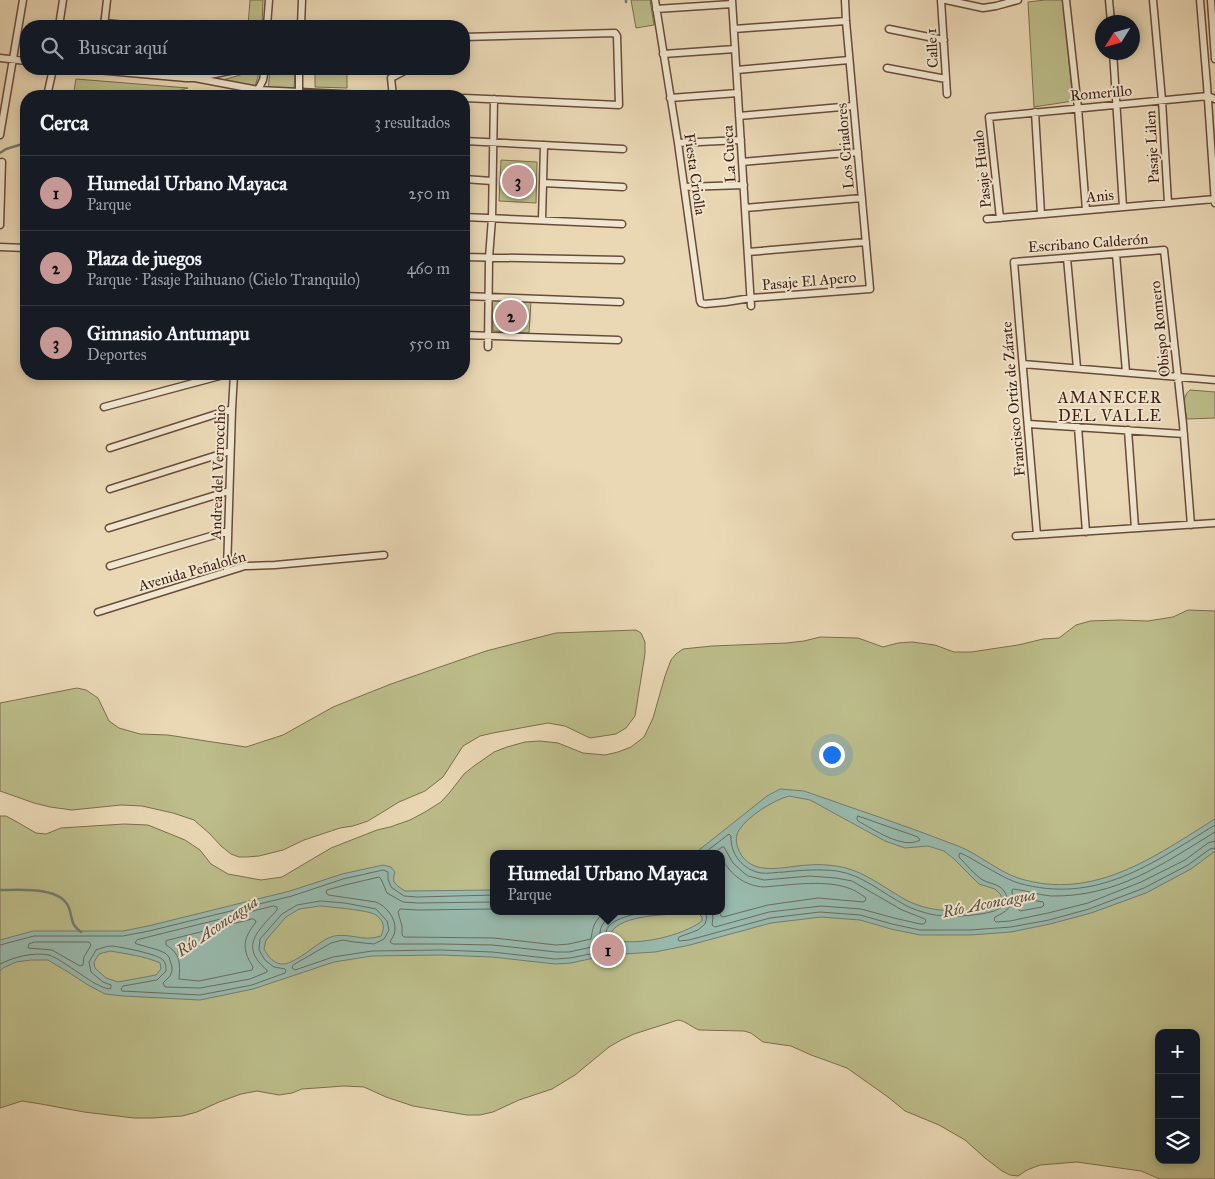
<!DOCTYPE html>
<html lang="es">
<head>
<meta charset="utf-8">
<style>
	body { margin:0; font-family:"IM FELL Great Primer",serif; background:#20242c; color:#f1f3f6 }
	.controls { position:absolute; right:15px; bottom:15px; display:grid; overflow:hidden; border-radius:10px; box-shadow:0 2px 8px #0003 }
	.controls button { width:45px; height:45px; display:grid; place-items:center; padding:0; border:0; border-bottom:1px solid #363941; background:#171b24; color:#f1f3f6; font:25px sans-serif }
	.compass { position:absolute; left:1095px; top:15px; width:45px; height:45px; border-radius:50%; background:#171b24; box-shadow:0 2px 8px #0003; rotate:233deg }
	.you { position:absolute; left:831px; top:754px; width:18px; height:18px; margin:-12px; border:4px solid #fff; border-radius:50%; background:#1a73e8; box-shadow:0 0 0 8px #1a73e833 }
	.badge { display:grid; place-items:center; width:32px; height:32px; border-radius:50%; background:#c59692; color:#111; font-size:16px; font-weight:700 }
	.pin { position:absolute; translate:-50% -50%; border:2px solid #fff; box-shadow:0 1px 5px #0006 }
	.popup { position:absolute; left:490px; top:850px; width:235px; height:65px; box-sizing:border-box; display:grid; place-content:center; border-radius:10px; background:#171b24; filter:drop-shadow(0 1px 4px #0005); font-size:16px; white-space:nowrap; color:#9ea1a6 }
	.popup b { font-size:19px; color:#f1f3f6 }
	.popup::after { content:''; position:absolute; left:50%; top:100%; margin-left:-10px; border:10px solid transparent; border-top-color:#171b24 }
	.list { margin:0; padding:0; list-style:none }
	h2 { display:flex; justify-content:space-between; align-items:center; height:65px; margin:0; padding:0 20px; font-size:21px }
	h2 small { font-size:16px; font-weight:400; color:#9ea1a6 }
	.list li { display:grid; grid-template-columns:32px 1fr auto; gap:15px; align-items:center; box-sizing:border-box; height:75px; padding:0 20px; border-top:1px solid #363941 }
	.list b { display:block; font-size:19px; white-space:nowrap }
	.list p { margin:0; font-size:16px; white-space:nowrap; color:#9ea1a6 }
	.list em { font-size:16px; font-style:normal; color:#9ea1a6 }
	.icon { flex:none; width:28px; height:28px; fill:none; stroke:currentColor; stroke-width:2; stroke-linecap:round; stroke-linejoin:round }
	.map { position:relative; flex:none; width:1215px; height:1179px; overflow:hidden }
	.search { position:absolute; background:#171b24; box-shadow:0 2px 8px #0003; left:20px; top:20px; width:450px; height:55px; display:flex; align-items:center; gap:12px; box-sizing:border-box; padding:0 18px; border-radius:20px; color:#9ea1a6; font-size:19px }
	.panel { position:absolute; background:#171b24; box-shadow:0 2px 8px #0003; left:20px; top:90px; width:450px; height:290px; border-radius:20px }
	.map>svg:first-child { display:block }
</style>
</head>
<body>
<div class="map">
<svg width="1215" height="1179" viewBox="0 0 1215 1179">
	<rect width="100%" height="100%" fill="#ead8b5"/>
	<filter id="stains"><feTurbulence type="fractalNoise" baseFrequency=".004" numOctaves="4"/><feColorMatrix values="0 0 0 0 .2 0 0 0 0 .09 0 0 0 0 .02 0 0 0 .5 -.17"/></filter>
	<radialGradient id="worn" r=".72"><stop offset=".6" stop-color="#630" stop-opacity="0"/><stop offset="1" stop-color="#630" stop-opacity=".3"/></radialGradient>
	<path fill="#bcbd8a" stroke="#7c6e4e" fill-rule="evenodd" d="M250,0H263L262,26H248Z
		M631,0H650L654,25L636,28Z
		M1045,0H1063L1073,101L1034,107L1028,2Z
		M270,69H295L294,90L268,91Z
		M315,69H347V88L315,87Z
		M257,70L258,77L255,86L223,80Z
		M76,79L188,88L160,96H73Z
		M501,160L537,162L536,203L499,201Z
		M492,298L531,301L529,333L493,331Z
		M1190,390L1215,392V418L1187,419C1185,408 1181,397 1190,390Z
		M1188,610L1215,611V1179H1160L1141,1171L1077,1162L1040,1165L1027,1170L1018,1176L1010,1175L1002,1171L985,1158L965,1140L939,1125L905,1111L888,1097L847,1068L811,1055L791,1046L763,1042L751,1033L744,1031L699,1030C691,1027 686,1021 678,1020L634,1034L621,1040L609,1047L575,1075L552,1089L519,1100L493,1112L480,1115H467L413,1106L386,1097L364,1087L344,1086L302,1089L292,1093L279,1095L257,1091L241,1094L219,1102L197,1112L182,1116L152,1118H134L84,1112L41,1104L22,1101L0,1108V816H6L17,822L36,833L46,834L61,828L124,824L148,825L185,840L200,850L211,864L228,874L261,880L282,877L331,848L377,830L390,827L410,820L425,812L441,802L450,792L464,774L474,766L494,752L507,747L525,742L540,741L558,743L583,753L605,755L618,752L631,747L644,737L653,718L665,676L671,660L676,654L683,649L712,646L787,643L804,641L820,637L858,638L883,647L898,643L912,642L935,645L954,652H971L1018,645L1043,639L1059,638L1076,625L1090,621L1120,620L1148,621L1173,617ZM494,854H722V911H494ZM1159,1033H1196V1160H1159Z
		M636,630L641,633L645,642V654L635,716L626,728L616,734L590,738L565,726L548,723L493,733L480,736L463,746L443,777L425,791L399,802L368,821L353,826L340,828L304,840L283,850L259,856L247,857H239L231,854L221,846L210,834L194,820L173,813L142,806L121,805L72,810L50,807L34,803L0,791V703L77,688L86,690L98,698L109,721L119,728L140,734L168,735L206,741L246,747L283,735L333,707L391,684L486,651L556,633Z"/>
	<path fill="#98baae" stroke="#747c70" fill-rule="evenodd" d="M780,789L804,791C855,809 907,826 958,846C979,854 997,871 1018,878C1094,902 1155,856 1215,819V851L1191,869L1146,893L1091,913L1050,924L1011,932L970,935H920L891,929L860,920L821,917L771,923L690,945L655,952L608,955L571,963L555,964L492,957L441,955L372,956L334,962L253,989L200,1000L123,996L105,994L88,985L68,972L48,960H31L16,962L3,968L0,971V940L33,931H123L148,926L290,891L342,874L383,865L391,867L395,872C391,883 396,885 405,891L494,890V911H722V854H694L767,796ZM789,796L810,800L885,841L905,848L928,846L944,851L954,859L979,884L995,889L1001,895V900C993,907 983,908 973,910C950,912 927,911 906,900C886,889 868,874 846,868C834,865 820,864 808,865C785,866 752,878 739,851C736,843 735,837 739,830C748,816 774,800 789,796ZM320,906C330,907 369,910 376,915C384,921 385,927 381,936C362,943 346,930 328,938C316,944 296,963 284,964C274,965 268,956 264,949L266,940L286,917L299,909ZM691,914H699L702,917V921C682,936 638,946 614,940L611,933C620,914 672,914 691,914ZM110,951C127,954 144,956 160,963L161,969L156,975L118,982L106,978L95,968L94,962L99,954Z"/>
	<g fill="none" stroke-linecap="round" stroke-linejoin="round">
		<path stroke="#6a6c60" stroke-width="1" d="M858,816L918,837L920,840C903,850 873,829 858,821L857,819Z
			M1215,832C1161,865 1117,897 1051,896C1038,895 1025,890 1013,889L1012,890C1014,906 1008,911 995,917L994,920L996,922L1010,921L1048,913L1088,903L1141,882L1185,860L1208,843L1215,841
			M703,854L729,834L731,836C730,854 743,870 761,873C768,874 777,872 784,872C802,870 820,869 837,871C863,875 882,893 905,905C912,909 922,912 930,914C945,918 979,916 994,911C1002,908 1011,900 1004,891C998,883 989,884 981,879C973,873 966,864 959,857V855L960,853C966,855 972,859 977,862C988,868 1006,879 1018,883C1097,905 1151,864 1215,825
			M1021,898L1043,902L1044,905L1042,907L1020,911L1018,908Z
			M494,902L418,903L403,902L387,893L381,879L379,877L345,885L327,890L326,892L328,895L376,902C386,906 396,918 395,930C395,934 392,938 390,942L393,944H441L493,945L556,952H569L601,945C601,941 599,937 600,933C600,921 613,915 623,911
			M274,906L277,907V910C259,930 238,946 267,970V972L250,979L200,988L165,987L163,983L170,976L172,971V967L169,957L165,953L158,950L137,944L135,943L137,940Z
			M494,909L418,910L400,909L398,912L402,926V935L404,937L494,938L556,945L569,944L591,939C593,926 594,921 606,911
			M703,911L707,917L705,924L698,930L679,937L678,939L679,941L689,940L770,918L820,912L860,915L892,924L920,930H970L1011,927L1049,920L1089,909L1144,888L1188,865L1210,849L1215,848
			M711,911L713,917L712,925L715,927L769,912L821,906L861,909L894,918L920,924H924L926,921L925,919L902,910L852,881L836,878L810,876L764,880L748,876L744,873L733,863L724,847H722L713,854
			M719,911L721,916L723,917L768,905L818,898L864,902L866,899L865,897C860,894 856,891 851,889C827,879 790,885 764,887C745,886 731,875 722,859
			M253,919L255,920L256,922C242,940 242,949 253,967L252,970L199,981L179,979C180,964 181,954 166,945V941Z
			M35,942H89L91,945L84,957L83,965L80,966L52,950L28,948L29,944Z
			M0,945L34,936H123L149,931L292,896L343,879L383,870L388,872V879L391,887L404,896L417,897L494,895
			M0,964C14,957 33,952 49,955C58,958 74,970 82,975C90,981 100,987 109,989L111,988V985L103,982L91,972L89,962L96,950C101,948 107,946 112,946C121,947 158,954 163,960C166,963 166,968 166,971L157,980L123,986L121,989L122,991L200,995L252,985L285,973L286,971L285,969L274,967L265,960L259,950L260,939L282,914L297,905L320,901L345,903L376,909L387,921L389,930L384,939L374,944L354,942L343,940L331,943L293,965L292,968L295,970L333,957L372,951L441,950L492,952L555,959L570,958L615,949L616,946C611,944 606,940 606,934C605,918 640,913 652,911"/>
		<path stroke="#747c70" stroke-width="2.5" d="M626,0V2
			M0,153L6,149L26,143
			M0,890C19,890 61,886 69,908C73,919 70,924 81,932"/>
		<defs>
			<path id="street" d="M655,0L678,143L700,301L701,303L705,304L726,302L751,298L870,289L846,21L845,0
				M732,0L751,306
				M941,0L947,94
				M946,0L983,8L996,6L1018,0
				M1066,0L1078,108L1086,210
				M1109,0L1111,22
				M1153,0L1162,100L1168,203
				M1200,0L1207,85L1215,203
				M1211,0L1215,59
				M656,9L732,4
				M105,23L134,26
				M59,26L63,0
				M104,26L107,0
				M267,26L269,0
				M301,26L302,0
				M734,29L846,21
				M889,29L944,40
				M464,37L615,33L617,36L619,105L464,98
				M1113,52L1123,207
				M663,54L735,49
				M0,58L26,61
				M887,68L946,79
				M86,69L186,78H195L239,69
				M299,69V92
				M737,70L849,60
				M195,78L258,90L383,96
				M47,96L53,69
				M255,96L263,80L265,69
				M393,96L391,78L408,69
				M670,98L738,93
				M1035,112L1041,214
				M739,116L853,106
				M0,135L23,0
				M464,141L623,149
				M678,143L741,140
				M742,162L858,152
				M464,179L492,181
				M543,183L623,187
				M684,187L744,185
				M745,208L862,198
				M464,217L622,224
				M1000,218L989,117L1208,96L1215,99
				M987,219L1215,199
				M542,220L544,145
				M0,225L2,162
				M0,247L26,248
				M748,252L866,242
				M1116,254L1126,372
				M464,257L621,260
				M1067,258L1077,368
				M26,289L25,339L26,343
				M464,296L620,302
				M464,335L618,340
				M488,347L489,258L492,218L494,99
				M1023,364L1215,380
				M326,374L361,375
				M104,407L227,374
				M1028,424L1184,434
				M1078,427L1086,532
				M1128,430L1135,528
				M110,448L232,409
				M110,489L230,451
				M109,528L229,491
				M1037,535L1014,262L1164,250L1183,424L1191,525
				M1016,536L1215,523
				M110,566L228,531
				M227,571L232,409L234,374
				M98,612L245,566L275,565L384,555"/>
		</defs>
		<use href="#street" stroke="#684c3b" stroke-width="9"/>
		<use href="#street" stroke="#f1e6cf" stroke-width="6"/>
	</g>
	<g text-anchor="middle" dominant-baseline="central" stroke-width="4" stroke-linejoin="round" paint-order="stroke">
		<g font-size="15" fill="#3d1e12" stroke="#f1e6cf">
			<text transform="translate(932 48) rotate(-93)">Calle 1</text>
			<text transform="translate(1101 93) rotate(-5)">Romerillo</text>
			<text transform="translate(845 146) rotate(-95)">Los Criadores</text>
			<text transform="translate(1152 147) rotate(-93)">Pasaje Lilen</text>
			<text transform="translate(729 154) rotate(-93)">La Cueca</text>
			<text transform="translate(982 169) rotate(-96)">Pasaje Hualo</text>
			<text transform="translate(695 174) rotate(82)">Fiesta Criolla</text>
			<text transform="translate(1100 196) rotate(-5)">Anis</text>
			<text transform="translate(1088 243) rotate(-4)">Escribano Calderón</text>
			<text transform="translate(809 281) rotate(-5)">Pasaje El Apero</text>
			<text transform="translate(1160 329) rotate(-96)">Obispo Romero</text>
			<text transform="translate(1013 399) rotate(-95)">Francisco Ortiz de Zárate</text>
			<text transform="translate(218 472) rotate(-88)">Andrea del Verrocchio</text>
			<text transform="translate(192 571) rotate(-16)">Avenida Peñalolén</text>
		</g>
		<g font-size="16" letter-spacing="1" fill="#3d1e12" stroke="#f1e6cf">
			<text x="1110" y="397">AMANECER<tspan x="1110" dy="18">DEL VALLE</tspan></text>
		</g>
		<g font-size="16" font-style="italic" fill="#584d41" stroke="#f1e6cf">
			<text transform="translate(989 903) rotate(-11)">Río Aconcagua</text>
			<text transform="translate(217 926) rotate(-34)">Río Aconcagua</text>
		</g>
	</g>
	<rect width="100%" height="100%" filter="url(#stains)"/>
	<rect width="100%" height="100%" fill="url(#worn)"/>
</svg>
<div class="controls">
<button>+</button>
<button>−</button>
<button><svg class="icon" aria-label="layers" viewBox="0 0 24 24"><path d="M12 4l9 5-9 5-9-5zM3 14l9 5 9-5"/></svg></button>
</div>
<svg class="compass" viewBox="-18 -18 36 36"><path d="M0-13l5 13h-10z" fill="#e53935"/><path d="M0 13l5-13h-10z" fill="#9ea1a6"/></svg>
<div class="you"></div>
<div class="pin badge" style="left:608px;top:950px">1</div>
<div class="popup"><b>Humedal Urbano Mayaca</b>Parque</div>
<div class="pin badge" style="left:511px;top:316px">2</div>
<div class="pin badge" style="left:518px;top:181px">3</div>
<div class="search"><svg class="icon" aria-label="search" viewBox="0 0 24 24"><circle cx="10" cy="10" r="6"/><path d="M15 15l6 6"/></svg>Buscar aquí</div>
<section class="panel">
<h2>Cerca<small>3 resultados</small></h2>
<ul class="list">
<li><span class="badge">1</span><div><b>Humedal Urbano Mayaca</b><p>Parque</p></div><em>250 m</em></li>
<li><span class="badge">2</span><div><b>Plaza de juegos</b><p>Parque · Pasaje Paihuano (Cielo Tranquilo)</p></div><em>460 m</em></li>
<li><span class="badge">3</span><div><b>Gimnasio Antumapu</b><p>Deportes</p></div><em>550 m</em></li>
</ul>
</section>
</div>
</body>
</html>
